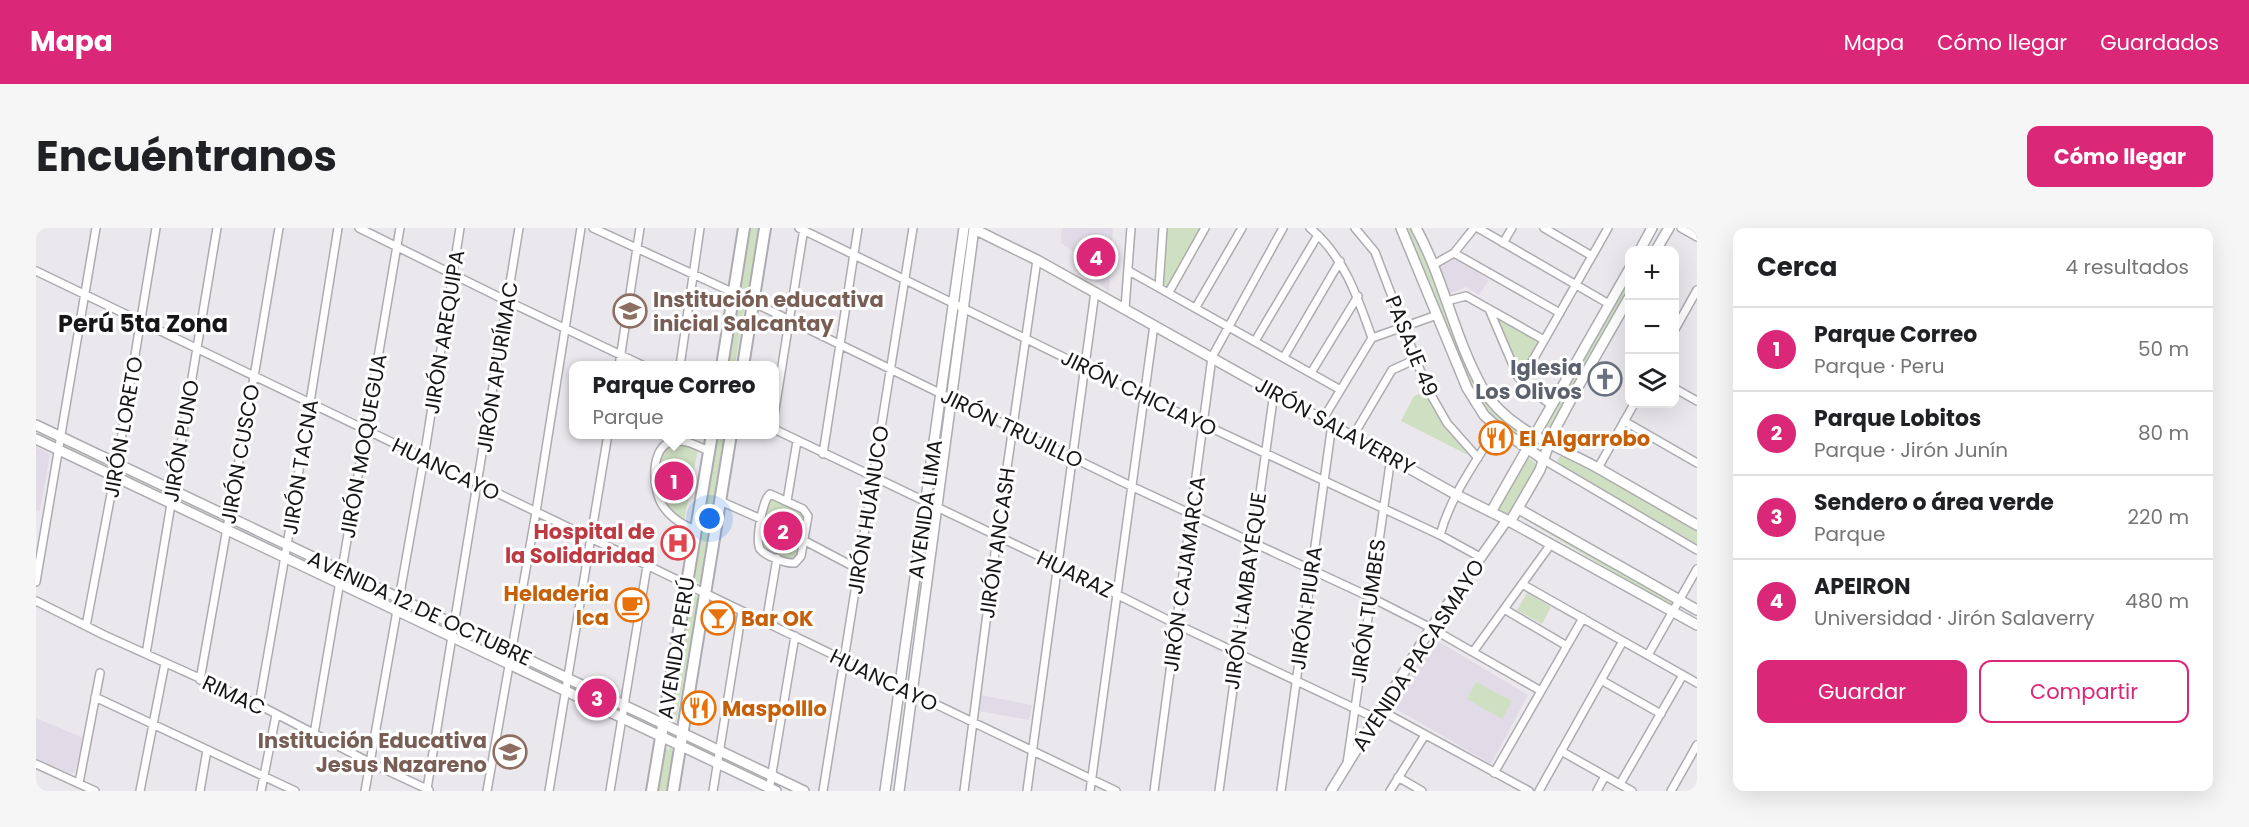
<!DOCTYPE html>
<html lang="es">
<head>
<meta charset="utf-8">
<style>
	body { margin:0; font-family:Poppins,sans-serif; background:#f6f6f6; color:#202124 }
	.controls { position:absolute; right:18px; top:18px; display:grid; overflow:hidden; border-radius:12px; box-shadow:0 6px 24px #0002 }
	.controls button { width:54px; height:54px; display:grid; place-items:center; padding:0; border:0; border-bottom:2px solid #e0e0e0; background:#fff; color:#202124; font:30px sans-serif }
	.you { position:absolute; left:674px; top:291px; width:21px; height:21px; margin:-15px; border:4px solid #fff; border-radius:50%; background:#1a73e8; box-shadow:0 0 0 9px #1a73e833 }
	.badge { display:grid; place-items:center; width:39px; height:39px; border-radius:50%; background:#db2777; color:#fff; font-size:20px; font-weight:700 }
	.pin { position:absolute; translate:-50% -50%; border:3px solid #fff; box-shadow:0 2px 6px #0006 }
	.popup { position:absolute; left:533px; top:133px; width:210px; height:78px; box-sizing:border-box; display:grid; place-content:center; border-radius:12px; background:#fff; filter:drop-shadow(0 2px 4px #0005); font-size:20px; white-space:nowrap; color:#757577 }
	.popup b { font-size:22px; color:#202124 }
	.popup::after { content:''; position:absolute; left:50%; top:100%; margin-left:-12px; border:12px solid transparent; border-top-color:#fff }
	.list { margin:0; padding:0; list-style:none }
	h2 { display:flex; justify-content:space-between; align-items:center; height:78px; margin:0; padding:0 24px; font-size:26px }
	h2 small { font-size:20px; font-weight:400; color:#757577 }
	.list li { display:grid; grid-template-columns:39px 1fr auto; gap:18px; align-items:center; box-sizing:border-box; height:84px; padding:0 24px; border-top:2px solid #e0e0e0 }
	.list b { display:block; font-size:22px; white-space:nowrap }
	.list p { margin:0; font-size:20px; white-space:nowrap; color:#757577 }
	.list em { font-size:20px; font-style:normal; color:#757577 }
	.actions { display:flex; gap:12px; padding:18px 24px }
	.actions a { flex:1; padding:14px 0; border:2px solid #db2777; border-radius:12px; text-align:center; font-size:21px; color:#db2777 }
	.actions .main { background:#db2777; color:#fff }
	.icon { flex:none; width:33px; height:33px; fill:none; stroke:currentColor; stroke-width:2; stroke-linecap:round; stroke-linejoin:round }
	.map { position:relative; flex:none; width:1661px; height:563px; overflow:hidden; border-radius:12px }
	header { display:flex; align-items:center; gap:36px; box-sizing:border-box; height:84px; padding:0 30px; background:#db2777; color:#fff }
	header strong { font-size:28px }
	nav { display:flex; gap:33px; margin-inline-start:auto; font-size:21px }
	.intro { display:flex; align-items:center; justify-content:space-between; box-sizing:border-box; height:144px; padding:0 36px }
	h1 { margin:0; font-size:42px }
	.button { padding:15px 27px; border-radius:12px; background:#db2777; color:#fff; font-size:21px; font-weight:700 }
	main { display:flex; gap:36px; padding:0 36px }
	aside { flex:1; background:#fff; border-radius:12px; box-shadow:0 6px 24px #0002 }
	.map>svg:first-child { display:block }
</style>
</head>
<body>
<header>
<strong>Mapa</strong>
<nav><a>Mapa</a><a>Cómo llegar</a><a>Guardados</a></nav>
</header>
<div class="intro"><h1>Encuéntranos</h1><a class="button">Cómo llegar</a></div>
<main>
<div class="map">
<svg width="1661" height="563" viewBox="0 0 1661 563">
	<rect width="100%" height="100%" fill="#ebe8ed"/>
	<path fill="#e1dbe7" d="M1026,0H1077L1073,64L1061,53L1063,42L1025,15Z
		M1419,29L1453,52L1443,67L1430,59L1414,66L1402,37Z
		M0,219L14,226L4,283L0,282Z
		M1397,410L1492,467L1455,536L1355,478Z
		M944,467L996,477L993,492L942,483Z
		M0,490L47,510L39,544L35,546L0,531Z"/>
	<path fill="#cedfc2" d="M714,0H723L712,65L707,66L703,63Z
		M1130,0H1167L1132,61L1127,59Z
		M1369,0H1376L1382,12L1437,148L1492,207L1489,215C1466,197 1448,181 1432,156Z
		M1593,50V63L1516,199H1508Z
		M706,77L708,83L699,137L691,138L701,81Z
		M1463,89L1504,112L1486,145L1483,144L1461,93Z
		M1389,164L1409,198L1432,227L1365,193L1378,168Z
		M680,207H688L664,354L659,356L656,352Z
		M648,215L662,221L648,294C637,287 623,275 620,261C620,257 621,251 622,247C624,226 624,216 648,215Z
		M1528,226L1661,302V316L1525,238L1521,232L1524,228Z
		M1490,228L1504,239L1477,287L1468,286L1461,278Z
		M735,269L765,285L768,289L760,330L757,333L729,320L726,316L733,272Z
		M1490,287L1637,373L1635,378L1488,291Z
		M659,365L662,371L640,494L635,495L632,491L654,369Z
		M1491,365L1515,379L1506,396L1481,382Z
		M537,454L586,478L585,485L535,462Z
		M1440,454L1476,473L1466,491L1431,471Z
		M635,519L637,525L630,563H622L629,523Z"/>
	<g fill="none" stroke-linecap="round" stroke-linejoin="round">
		<defs>
			<path id="street" d="M323,0L471,73L608,138
				M557,0L698,65L1097,259L1334,369L1395,400L1505,463
				M763,0L1107,168L1404,307L1444,329
				M1274,0C1308,28 1322,70 1336,110
				M1319,0L1339,24L1391,160L1411,195L1442,230
				M1442,0L1573,76
				M1508,0L1556,28
				M1645,0L1661,9
				M1467,15L1476,0
				M1418,25L1524,85
				M1397,37L1418,25L1438,0
				M0,43L1080,563
				M1093,43L1303,161
				M1123,59L1127,0
				M1133,64L1169,0
				M1411,73L1430,68L1508,112
				M1160,79L1206,0
				M1089,80L1095,0
				M1453,81L1482,149L1493,160L1515,177
				M1638,103L1661,62
				M1219,113L1282,7
				M1248,129L1304,33
				M583,138L604,0
				M644,138L664,0
				M1275,145L1322,68
				M1485,153L1572,0
				M1638,160L1661,173
				M738,188L768,0
				M1287,191L1336,110L1401,87
				M1588,193L1661,235
				M738,201L1022,337L1142,397L1339,490
				M1317,208L1356,142L1378,132
				M787,226L822,0
				M1508,232L1661,322
				M1562,240L1598,176
				M734,266L767,281L772,288L765,328L759,335C751,336 729,328 724,321C719,312 727,271 734,266Z
				M684,273L725,291
				M751,273L761,213
				M660,302C646,297 635,290 627,278C616,262 613,217 638,213C650,211 663,219 673,223
				M1404,307C1415,267 1440,234 1461,199
				M769,313L822,341
				M0,354L60,0
				M1486,356L1661,455
				M0,373L68,407L223,477L333,534L393,562
				M1468,381L1531,418
				M730,395L741,330
				M50,398L83,224L120,0
				M1437,424L1515,316
				M110,426L181,0
				M1612,427L1661,341
				M164,452L220,137L243,0
				M1565,452L1625,486
				M59,469L259,563
				M223,477L251,317L302,0
				M1344,482L1493,563
				M278,506L364,0
				M1525,523L1596,563
				M0,536L59,563
				M1311,536L1355,229
				M1458,545L1547,390
				M1362,549L1386,563
				M43,555L64,445
				M1584,556L1647,447
				M391,561L483,0
				M104,563L129,435
				M164,563L171,522
				M225,563L240,487
				M329,563L388,230L424,0
				M451,563L500,284L545,0
				M513,563L572,206
				M574,563L611,338
				M677,563L706,383
				M733,563L759,408
				M787,563L877,0
				M928,563L961,309L1001,32
				M991,563L1059,64
				M1054,563L1118,97
				M1118,563L1176,129L1247,0
				M1183,563L1238,164
				M1245,563L1296,196
				M1354,563L1389,507
				M1503,563L1587,413
				M1561,563L1569,548
				M1635,563L1661,517"/>
			<path id="secondary" d="M1365,0L1431,160L1448,187L1461,199L1508,232
				M1380,0C1408,51 1418,110 1447,161C1471,202 1522,218 1562,240C1595,259 1628,278 1661,297
				M938,1L1001,32L1419,266L1471,292L1661,397
				M1604,22L1616,0
				M1620,22L1633,0
				M0,197L768,563
				M0,211L740,563
				M1483,281L1661,382
				M1455,284L1594,40
				M1474,294L1504,242L1516,207L1539,164L1594,68
				M849,563L928,0
				M863,563L938,0
				M1295,563L1395,400L1471,292"/>
			<path id="primary" d="M686,138L708,0
				M707,138L729,0
				M616,563L676,206
				M637,563L695,206"/>
		</defs>
		<use href="#street" stroke="#adabaf" stroke-width="10"/>
		<use href="#secondary" stroke="#adabaf" stroke-width="12"/>
		<use href="#primary" stroke="#adabaf" stroke-width="14"/>
		<use href="#street" stroke="#fff" stroke-width="7"/>
		<use href="#secondary" stroke="#fff" stroke-width="9"/>
		<use href="#primary" stroke="#fff" stroke-width="10"/>
	</g>
	<defs>
		<symbol id="school-ring" viewBox="-11 -11 22 22"><circle r="9.5" fill="#fff" stroke="#8d6e63" stroke-width="1.5"/><path d="M0-5L7-2L0 1L-7-2ZM-4 1L0 2.5L4 1V4Q0 6-4 4Z" fill="#8d6e63"/></symbol>
		<symbol id="church-ring" viewBox="-11 -11 22 22"><circle r="9.5" fill="#fff" stroke="#6b7280" stroke-width="1.5"/><path d="M-1.2-6h2.4v3.5h3.3v2.4h-3.3V6h-2.4V-.1h-3.3v-2.4h3.3Z" fill="#6b7280"/></symbol>
		<symbol id="restaurant-ring" viewBox="-11 -11 22 22"><circle r="9.5" fill="#fff" stroke="#e8710a" stroke-width="1.5"/><path d="M-5-6h1v4h1v-4h1v4h1v-4h1v5L-1.5 .5V6h-2V.5L-5-1ZM5-6V6H3V1.5H1.5Q1.5-4 5-6Z" fill="#e8710a"/></symbol>
		<symbol id="hospital-ring" viewBox="-11 -11 22 22"><circle r="9.5" fill="#fff" stroke="#e0444e" stroke-width="1.5"/><path d="M-5-5h3v3.5h4V-5h3V5h-3V1.5h-4V5h-3Z" fill="#e0444e"/></symbol>
		<symbol id="cafe-ring" viewBox="-11 -11 22 22"><circle r="9.5" fill="#fff" stroke="#e8710a" stroke-width="1.5"/><path d="M-5.5-4.5H6V0H3Q3 3.5 0 3.5H-2.5Q-5.5 3.5-5.5 0ZM3-3.2v2h1.7v-2ZM-6 4.5H4V6H-6Z" fill="#e8710a"/></symbol>
		<symbol id="bar-ring" viewBox="-11 -11 22 22"><circle r="9.5" fill="#fff" stroke="#e8710a" stroke-width="1.5"/><path d="M-6-5H6L.8 .8V4.5H3.5V6h-7V4.5H-.8V.8Z" fill="#e8710a"/></symbol>
	</defs>
	<g fill-rule="evenodd">
		<use href="#school-ring" x="575" y="64" width="38" height="38"/>
		<use href="#church-ring" x="1550" y="132" width="38" height="38"/>
		<use href="#restaurant-ring" x="1441" y="191" width="38" height="38"/>
		<use href="#hospital-ring" x="623" y="296" width="38" height="38"/>
		<use href="#cafe-ring" x="577" y="358" width="38" height="38"/>
		<use href="#bar-ring" x="663" y="371" width="38" height="38"/>
		<use href="#restaurant-ring" x="644" y="461" width="38" height="38"/>
		<use href="#school-ring" x="455" y="505" width="38" height="38"/>
	</g>
	<g text-anchor="middle" dominant-baseline="central" stroke-width="6" stroke-linejoin="round" paint-order="stroke">
		<g font-size="21" font-weight="bold" fill="#785e54" stroke="#fff" text-anchor="start">
			<text x="617" y="71">Institución educativa<tspan x="617" dy="24">inicial Salcantay</tspan></text>
			<text x="451" y="512" text-anchor="end">Institución Educativa<tspan x="451" dy="24">Jesus Nazareno</tspan></text>
		</g>
		<g font-size="21" fill="#161517" stroke="#fff">
			<text transform="translate(408 104) rotate(-81)">JIRÓN AREQUIPA</text>
			<text transform="translate(1376 118) rotate(68)">PASAJE 49</text>
			<text transform="translate(461 139) rotate(-81)">JIRÓN APURÍMAC</text>
			<text transform="translate(1103 165) rotate(26)">JIRÓN CHICLAYO</text>
			<text transform="translate(1299 198) rotate(29)">JIRÓN SALAVERRY</text>
			<text transform="translate(87 199) rotate(-80)">JIRÓN LORETO</text>
			<text transform="translate(976 200) rotate(26)">JIRÓN TRUJILLO</text>
			<text transform="translate(145 213) rotate(-80)">JIRÓN PUNO</text>
			<text transform="translate(327 218) rotate(-80)">JIRÓN MOQUEGUA</text>
			<text transform="translate(204 226) rotate(-80)">JIRÓN CUSCO</text>
			<text transform="translate(264 239) rotate(-81)">JIRÓN TACNA</text>
			<text transform="translate(410 241) rotate(26)">HUANCAYO</text>
			<text transform="translate(889 281) rotate(-82)">AVENIDA LIMA</text>
			<text transform="translate(832 282) rotate(-81)">JIRÓN HUÁNUCO</text>
			<text transform="translate(961 315) rotate(-82)">JIRÓN ANCASH</text>
			<text transform="translate(1039 346) rotate(26)">HUARAZ</text>
			<text transform="translate(1148 346) rotate(-82)">JIRÓN CAJAMARCA</text>
			<text transform="translate(1209 363) rotate(-82)">JIRÓN LAMBAYEQUE</text>
			<text transform="translate(384 380) rotate(25)">AVENIDA 12 DE OCTUBRE</text>
			<text transform="translate(1270 380) rotate(-82)">JIRÓN PIURA</text>
			<text transform="translate(1332 383) rotate(-82)">JIRÓN TUMBES</text>
			<text transform="translate(640 420) rotate(-81)">AVENIDA PERÚ</text>
			<text transform="translate(1382 427) rotate(-57)">AVENIDA PACASMAYO</text>
			<text transform="translate(848 452) rotate(26)">HUANCAYO</text>
			<text transform="translate(198 467) rotate(25)">RIMAC</text>
		</g>
		<g font-size="21" font-weight="bold" fill="#5b616d" stroke="#fff" text-anchor="end">
			<text x="1546" y="139">Iglesia<tspan x="1546" dy="24">Los Olivos</tspan></text>
		</g>
		<g font-size="21" font-weight="bold" fill="#c56008" stroke="#fff" text-anchor="start">
			<text x="1483" y="210">El Algarrobo</text>
			<text x="573" y="365" text-anchor="end">Heladeria<tspan x="573" dy="24">Ica</tspan></text>
			<text x="705" y="390">Bar OK</text>
			<text x="686" y="480">Maspolllo</text>
		</g>
		<g font-size="21" font-weight="bold" fill="#be3a42" stroke="#fff" text-anchor="end">
			<text x="619" y="303">Hospital de<tspan x="619" dy="24">la Solidaridad</tspan></text>
		</g>
		<g font-size="24" font-weight="bold" fill="#161517" stroke="#fff">
			<text x="107" y="95">Perú 5ta Zona</text>
		</g>
	</g>
</svg>
<div class="controls">
<button>+</button>
<button>−</button>
<button><svg class="icon" aria-label="layers" viewBox="0 0 24 24"><path d="M12 4l9 5-9 5-9-5zM3 14l9 5 9-5"/></svg></button>
</div>
<div class="you"></div>
<div class="pin badge" style="left:638px;top:253px">1</div>
<div class="popup"><b>Parque Correo</b>Parque</div>
<div class="pin badge" style="left:747px;top:303px">2</div>
<div class="pin badge" style="left:561px;top:470px">3</div>
<div class="pin badge" style="left:1060px;top:29px">4</div>
</div>
<aside>
<h2>Cerca<small>4 resultados</small></h2>
<ul class="list">
<li><span class="badge">1</span><div><b>Parque Correo</b><p>Parque · Peru</p></div><em>50 m</em></li>
<li><span class="badge">2</span><div><b>Parque Lobitos</b><p>Parque · Jirón Junín</p></div><em>80 m</em></li>
<li><span class="badge">3</span><div><b>Sendero o área verde</b><p>Parque</p></div><em>220 m</em></li>
<li><span class="badge">4</span><div><b>APEIRON</b><p>Universidad · Jirón Salaverry</p></div><em>480 m</em></li>
</ul>
<div class="actions"><a class="main">Guardar</a><a>Compartir</a></div>
</aside>
</main>
</body>
</html>
